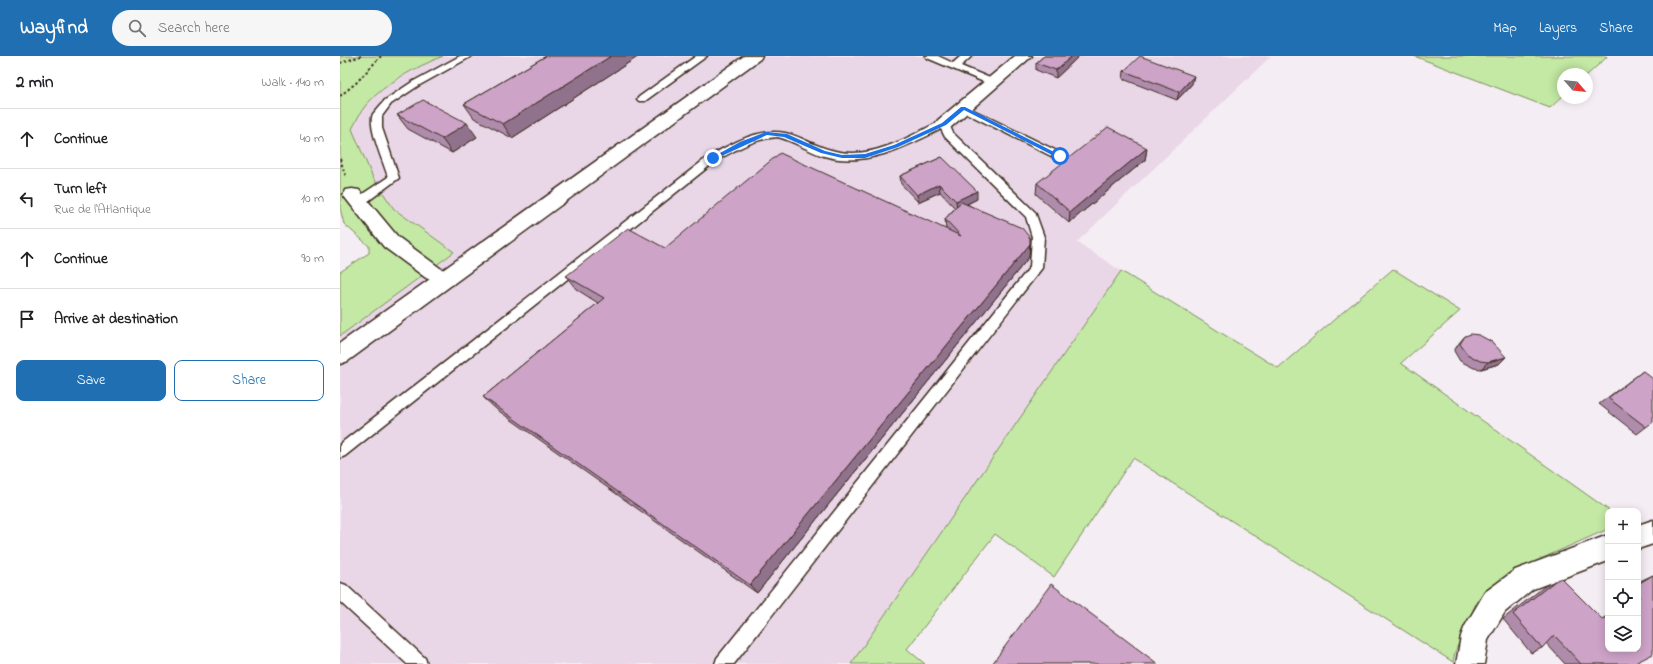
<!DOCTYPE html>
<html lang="en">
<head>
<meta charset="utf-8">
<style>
	body { margin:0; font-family:"Indie Flower",sans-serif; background:#f6f6f6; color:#202124 }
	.controls { position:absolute; right:12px; bottom:12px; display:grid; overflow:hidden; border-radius:8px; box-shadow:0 2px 10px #0003 }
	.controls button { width:36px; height:36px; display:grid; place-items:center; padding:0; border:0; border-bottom:1px solid #e0e0e0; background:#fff; color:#202124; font:20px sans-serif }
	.compass { position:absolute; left:1217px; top:12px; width:36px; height:36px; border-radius:50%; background:#fff; box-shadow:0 2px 10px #0003; rotate:118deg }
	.stop { position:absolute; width:12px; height:12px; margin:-9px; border:3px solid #1a73e8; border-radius:50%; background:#fff }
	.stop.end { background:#1a73e8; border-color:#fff; box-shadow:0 1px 4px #0008 }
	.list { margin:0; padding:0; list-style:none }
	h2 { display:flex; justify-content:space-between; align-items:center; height:52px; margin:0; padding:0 16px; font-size:17px }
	h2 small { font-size:13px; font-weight:400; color:#757577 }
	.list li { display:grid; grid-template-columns:26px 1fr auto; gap:12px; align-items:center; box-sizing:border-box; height:60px; padding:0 16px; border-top:1px solid #e0e0e0 }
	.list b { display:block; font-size:15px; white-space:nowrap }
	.list p { margin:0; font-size:13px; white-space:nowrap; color:#757577 }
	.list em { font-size:13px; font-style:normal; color:#757577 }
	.actions { display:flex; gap:8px; padding:12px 16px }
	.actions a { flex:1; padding:9px 0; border:1px solid #1f6fb2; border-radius:8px; text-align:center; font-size:14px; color:#1f6fb2 }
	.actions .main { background:#1f6fb2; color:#fff }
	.icon { flex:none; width:22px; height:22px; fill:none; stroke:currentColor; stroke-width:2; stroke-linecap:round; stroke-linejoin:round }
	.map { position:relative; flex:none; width:1313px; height:608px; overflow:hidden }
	header { display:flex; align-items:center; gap:24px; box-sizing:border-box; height:56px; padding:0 20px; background:#1f6fb2; color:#fff }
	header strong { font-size:19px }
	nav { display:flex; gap:22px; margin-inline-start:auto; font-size:14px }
	.search { width:280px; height:36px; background:#f6f6f6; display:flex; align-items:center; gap:10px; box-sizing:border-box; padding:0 14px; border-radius:22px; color:#757577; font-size:15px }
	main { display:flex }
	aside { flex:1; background:#fff }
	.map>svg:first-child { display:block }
</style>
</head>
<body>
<header>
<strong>Wayfind</strong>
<div class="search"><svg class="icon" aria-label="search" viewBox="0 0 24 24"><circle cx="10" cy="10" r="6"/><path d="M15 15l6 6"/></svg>Search here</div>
<nav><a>Map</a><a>Layers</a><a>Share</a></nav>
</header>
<main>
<aside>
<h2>2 min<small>Walk · 140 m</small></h2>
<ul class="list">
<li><svg class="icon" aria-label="ahead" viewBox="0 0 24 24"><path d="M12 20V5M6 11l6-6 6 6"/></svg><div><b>Continue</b></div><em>40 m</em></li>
<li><svg class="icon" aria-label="left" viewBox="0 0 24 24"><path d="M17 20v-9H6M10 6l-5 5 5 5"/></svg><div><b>Turn left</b><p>Rue de l'Atlantique</p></div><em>10 m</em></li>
<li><svg class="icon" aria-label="ahead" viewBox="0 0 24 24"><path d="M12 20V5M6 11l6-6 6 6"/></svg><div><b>Continue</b></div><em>90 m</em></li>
<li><svg class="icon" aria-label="arrive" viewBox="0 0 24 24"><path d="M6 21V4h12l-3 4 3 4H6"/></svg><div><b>Arrive at destination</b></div></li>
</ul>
<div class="actions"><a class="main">Save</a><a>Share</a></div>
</aside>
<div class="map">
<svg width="1313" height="608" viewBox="0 0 1313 608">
	<rect width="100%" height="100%" fill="#f5edf4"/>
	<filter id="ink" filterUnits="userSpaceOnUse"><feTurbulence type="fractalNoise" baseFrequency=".025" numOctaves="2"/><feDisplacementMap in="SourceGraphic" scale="8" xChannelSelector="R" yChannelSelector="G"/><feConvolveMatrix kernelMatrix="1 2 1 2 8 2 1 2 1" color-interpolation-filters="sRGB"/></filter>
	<g filter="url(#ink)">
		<path fill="#e9d7e7" d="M103,0H931L737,186L781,215L511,608H0V280L114,196L54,153L33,123L12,73L25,50L46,30L82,9Z"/>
		<path fill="#c3e9a4" stroke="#7f8a61" d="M4,0H103C75,12 46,26 26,49C20,56 16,66 12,73L33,122L54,153L114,196L0,280V216L29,197V190L4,168L0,152V1Z
			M1074,0H1266L1267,1L1247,19L1223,18V40L1210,52Z
			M1053,213L1120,255L1061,307L1270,455H1268V473L1180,512L1137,545L1115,596L1113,606L793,402L714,521L655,478L567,593L585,608H511L781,215L938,312Z"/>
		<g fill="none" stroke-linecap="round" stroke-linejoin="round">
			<defs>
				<path id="service" d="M120,0H132L78,30L51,48L42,60V72L59,122L23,149H15L13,146L15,143L48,121C44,107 27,70 33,58L45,44L72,26Z
					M356,0H367L305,45H299L297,43L299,41Z
					M585,0H598L613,7L621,0H632L621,10L657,25L659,27L657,29H651L587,2Z
					M623,49L723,98L724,100L719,103L715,102L620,54L618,52Z
					M604,65L608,66L613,77L695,156L704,181L702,212L394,608H375L377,602L690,211L692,181L686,161L605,81L601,73C565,91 525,112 484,100C468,95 454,85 438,81C415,82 396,94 377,104L5,400L0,402V388L369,100C397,85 426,67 458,81C476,89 492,97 513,97C536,97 559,86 579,76C587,72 595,67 604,65Z
					M0,527L6,529L85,602L87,608H67L0,546Z"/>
				<path id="minor" d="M675,0H692L610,72L604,73L598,72L595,68L598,64Z
					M12,133L19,134L58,181L100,212L113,218L116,223L113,228L106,231L86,222L44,191L3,139L5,134Z
					M1313,464V488L1298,493V469Z
					M1268,479V505L1193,533L1165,556L1148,584L1144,608H1116L1121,580L1125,570L1145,536L1175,514Z"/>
				<path id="secondary" d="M404,0H422L420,3L8,305L0,308V287Z"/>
			</defs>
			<use href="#service" stroke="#3b2a1e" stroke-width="3"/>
			<use href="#minor" stroke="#3b2a1e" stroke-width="3"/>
			<use href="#secondary" stroke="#3b2a1e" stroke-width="3"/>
			<path stroke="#3b2a1e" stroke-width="2" stroke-dasharray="2.5 2.5" stroke-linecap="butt" d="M0,7L21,0
				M0,40L16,27L41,0
				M0,103L6,121"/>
			<use href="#service" fill="#fff" fill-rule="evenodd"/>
			<use href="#minor" fill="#fff" fill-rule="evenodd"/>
			<use href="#secondary" fill="#fff" fill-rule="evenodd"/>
		</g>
		<path fill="#b08cac" stroke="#3b2a1e" d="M206,0H299L172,82L134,62L124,48Z
			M704,0H739L716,22L696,14V7Z
			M784,15L852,28L837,44L783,23Z
			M57,59L137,81L112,97L68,73Z
			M807,92L805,104L729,167L696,138L697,127Z
			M602,101L637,143L627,148L690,182L689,201L417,537L156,353L143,341L258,247L236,233L226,220L325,192L606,173L605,163L615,152L600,136L578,146L561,128L560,120Z
			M1125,280L1159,308L1141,313L1134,312L1120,305L1114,295L1119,287Z
			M1303,315L1306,371L1297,378L1259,348Z
			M1313,519L1297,606L1299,608H1225L1206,587L1202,592L1191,597L1163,563L1205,530L1215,525L1262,563L1268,559V593H1298V526Z"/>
		<path fill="#90728c" stroke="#3b2a1e" d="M271,0H299L172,82L163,68Z
			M732,0H739L716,22V14Z
			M854,20L852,28L837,44L839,36Z
			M127,67L137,81L112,97L102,83Z
			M807,92L805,104L729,167L730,156Z
			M599,128L600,136L578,146L577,139Z
			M637,135V143L617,153L616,145Z
			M690,188L689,201L417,537L410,529Z
			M1166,301L1159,308L1141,313L1148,306Z"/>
		<path fill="#cda3c8" stroke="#3b2a1e" d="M206,0H271L163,68L124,48Z
			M704,0H732L716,14L696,7Z
			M800,0L854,20L839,36L784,15Z
			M83,44L127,67L102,83L57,59Z
			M768,71L807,92L730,156L697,127Z
			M440,97L621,180L605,163L621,146L682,172L690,182V188L410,529L143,341L264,242L226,220L288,172L325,192Z
			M602,101L637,135L616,145L599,128L577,139L560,120Z
			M1131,278L1139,279L1152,286L1166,301L1148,306L1140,305L1127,298L1120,288L1125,280Z
			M1303,315L1313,323V366L1306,371L1268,342Z
			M1313,519V598L1297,606L1299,608H1241L1214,579L1202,592L1173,558L1215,525L1221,522L1263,564L1268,561V593H1298V542L1300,541L1298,539V528Z
			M711,528L818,608H652Z"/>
	</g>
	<path fill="#1a73e8" d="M621,51H625L722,100L718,102L624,54L606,69L558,91L525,102H502L481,97L444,81L427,79L375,103L371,102L400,86L426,76L447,78L485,95L502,99L525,98L554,89L602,67Z"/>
</svg>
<div class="controls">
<button>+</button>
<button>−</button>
<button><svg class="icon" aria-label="locate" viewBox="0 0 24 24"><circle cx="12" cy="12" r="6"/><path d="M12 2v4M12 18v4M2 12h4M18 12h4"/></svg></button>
<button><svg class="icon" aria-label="layers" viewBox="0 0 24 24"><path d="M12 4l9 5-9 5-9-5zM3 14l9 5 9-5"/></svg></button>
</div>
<svg class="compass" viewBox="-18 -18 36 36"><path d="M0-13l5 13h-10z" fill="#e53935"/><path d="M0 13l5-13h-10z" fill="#757577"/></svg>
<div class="stop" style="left:720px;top:100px"></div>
<div class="stop end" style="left:373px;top:102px"></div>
</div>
</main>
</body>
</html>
